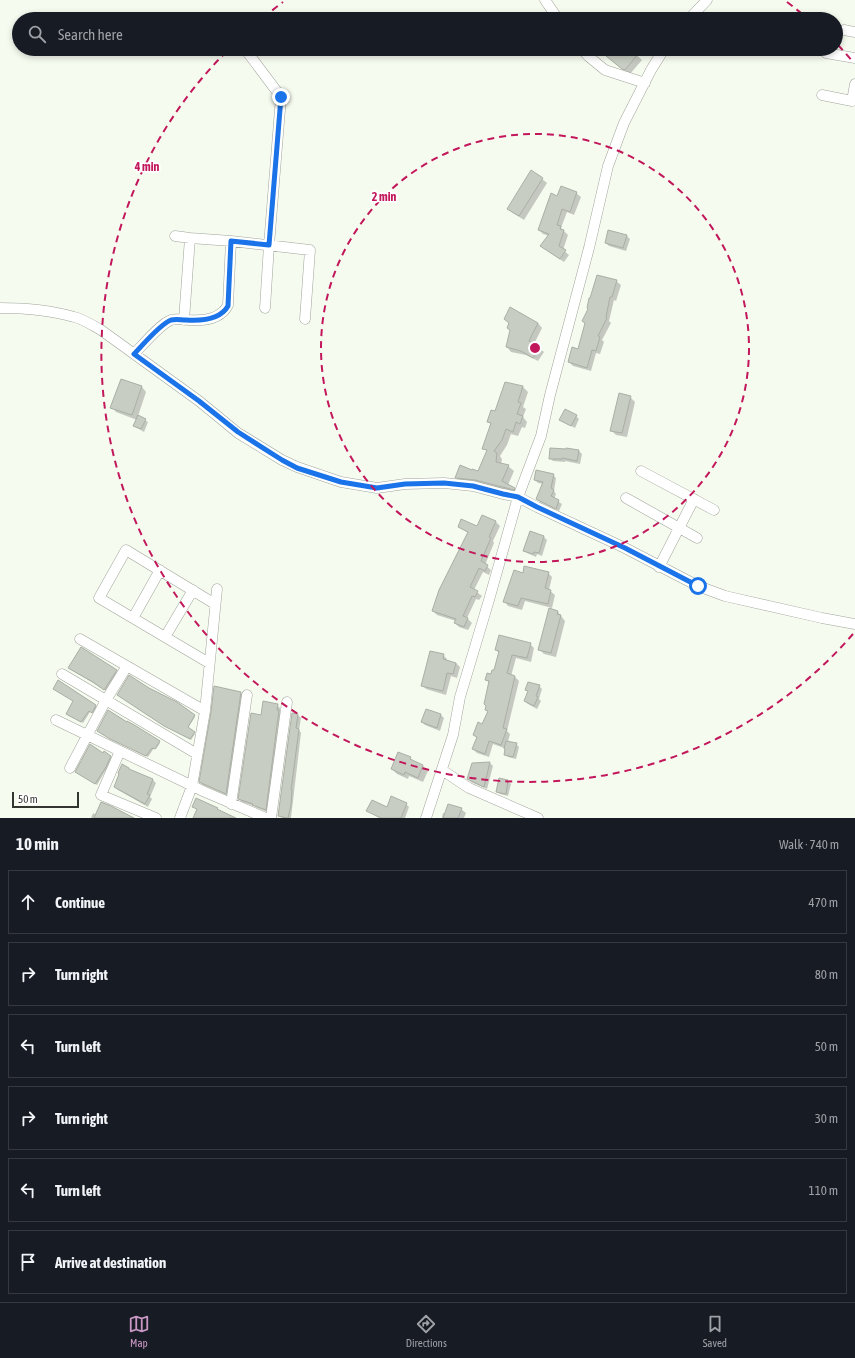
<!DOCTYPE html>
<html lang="en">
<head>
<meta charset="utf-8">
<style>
	body { margin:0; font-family:"Asap Condensed",sans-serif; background:#20242c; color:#f1f3f6 }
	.scale { position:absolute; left:12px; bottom:10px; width:67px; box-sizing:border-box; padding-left:4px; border:2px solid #333531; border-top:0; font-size:11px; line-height:14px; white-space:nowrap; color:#333531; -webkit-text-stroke:3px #fff; paint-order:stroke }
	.stop { position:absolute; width:12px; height:12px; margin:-9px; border:3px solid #1a73e8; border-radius:50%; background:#fff }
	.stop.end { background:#1a73e8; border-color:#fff; box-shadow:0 1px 4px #0008 }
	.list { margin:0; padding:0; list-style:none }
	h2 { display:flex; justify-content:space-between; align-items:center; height:52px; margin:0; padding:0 16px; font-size:17px }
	h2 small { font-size:13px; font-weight:400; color:#9ea1a6 }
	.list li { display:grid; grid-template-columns:26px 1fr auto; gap:12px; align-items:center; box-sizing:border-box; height:64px; margin:0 8px 8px; padding:0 8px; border:1px solid #363941; border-radius:0px }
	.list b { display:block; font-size:15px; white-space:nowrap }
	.list em { font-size:13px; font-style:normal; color:#9ea1a6 }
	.icon { flex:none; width:22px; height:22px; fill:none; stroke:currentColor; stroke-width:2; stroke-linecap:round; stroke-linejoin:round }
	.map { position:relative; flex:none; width:855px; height:818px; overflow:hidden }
	.search { position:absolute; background:#171b24; box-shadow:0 2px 6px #0003; left:12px; right:12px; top:12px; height:44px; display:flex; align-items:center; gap:10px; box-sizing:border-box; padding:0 14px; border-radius:22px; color:#9ea1a6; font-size:15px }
	.sheet { height:484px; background:#171b24 }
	nav { display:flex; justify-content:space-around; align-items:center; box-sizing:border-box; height:56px; border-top:1px solid #363941; background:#171b24; font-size:11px; color:#9ea1a6 }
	nav a { display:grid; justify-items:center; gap:2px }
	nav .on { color:#c997c3 }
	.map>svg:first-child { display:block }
</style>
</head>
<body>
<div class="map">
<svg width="855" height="818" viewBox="0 0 855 818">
	<rect width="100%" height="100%" fill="#f6fbf0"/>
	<path fill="#0003" d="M613,49H630L642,60L630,74L628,73L612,61Z
		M542,179L547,183L524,220L513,213L509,208Z
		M576,193L581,197L574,215L567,212L561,228L568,235L563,250L569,255L564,262L546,250L542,246L549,236L543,234L539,230L558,197Z
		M627,236L630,239L626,251L609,246L606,243Z
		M616,281L621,285L616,301L614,300L609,321L611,323L602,340L604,342L600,354L596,353L591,371L573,366L569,362L579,351L586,324L583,321Z
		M510,323H538L542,328L534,344L544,352L538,361L526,355L511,352L507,347L511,331Z
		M121,380L142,387L146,392L138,416L148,422L144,432L134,426L137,420L116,412L112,407Z
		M506,383L523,387L528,392L523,407L526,409L523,417L527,422L525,428L522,427L518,436L511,434L507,445L500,456L502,459L501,464L508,466L514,471L508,485L514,488L519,494L462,483L456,477L473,471L479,472L488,452L484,448L492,425L488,421L495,413Z
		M630,397L635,402L627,437L616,435L611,430Z
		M576,416L579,419L575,428L563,422L560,420Z
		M579,451L582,454L580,464L565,461V462L553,461L550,458Z
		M553,475L556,478L554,491L556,494L554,499L562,504L559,511L540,502L537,499L543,484L538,483L535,480Z
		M483,516L496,522L500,526L493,541L494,543L485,565L491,570L489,575L483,572L474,590L482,596L479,600L476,599L467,618L472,623L468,630L459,627L455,623L456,621L437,615L433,611L468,533L459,526L478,527Z
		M544,537L547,540L542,556L537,554L536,557L527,553L524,550Z
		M548,573L552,577L549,590L555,595L552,608L525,601L522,610L508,606L505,602L524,574Z
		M558,612L565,621L556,657L544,654L539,649Z
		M530,644L534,648L531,662L516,658L511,676L515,677L519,681L507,731L510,734L508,742L516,744L519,747L516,759L508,757L505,754L506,750L504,748L493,744L489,757L477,753L473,749L477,738L474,735L483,725L488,711L486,710L489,683L486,679L495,671L500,654L496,650Z
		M443,655L447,659V661L456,663L460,667L457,678L451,676L446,695L426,689L422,685Z
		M70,669L116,671L117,672L106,691Z
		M539,686L542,689L539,699L541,701L537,709L528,704L525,701L529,692L527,690Z
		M241,693L244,696L229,796L203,785L200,782Z
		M277,705L280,708V712L282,714L268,812L257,808L254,806L242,802L239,799L261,716Z
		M96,706L97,707L93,713L90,712L83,723L68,715Z
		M426,710L441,715L444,718L440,731L425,725L422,722Z
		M293,714L298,715L301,718L299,730L301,733L291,818H282L279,815Z
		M194,716L195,717L188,728L195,734L191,740L167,727Z
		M99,732L159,742L160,743L156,749L154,748L148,757Z
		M110,757L111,758L107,768L97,785L76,772Z
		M410,758L415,762L423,766L428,771L423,782L409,776L408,779L397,774L392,769Z
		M490,763L493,766L487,789L471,782L468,778L473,764Z
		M129,769L131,771L153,780L156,783L150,797L152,799L148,807L118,790L115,787Z
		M500,779L508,781L511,784L508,796L500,794L497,791Z
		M406,804L409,807L405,818H379L368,811L387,808Z
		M461,809L466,813L464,818H442L443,813L446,814Z
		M93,813L96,815L124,814L135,818H91Z"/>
	<path fill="#c8cdc3" stroke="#aaafa5" d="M612,49H631L638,54L625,70L622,69L606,56Z
		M531,170L543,178L519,216L507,209Z
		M561,186L577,192L570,212L562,209L557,225L561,226L560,229L564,230L559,246L566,250L560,259L540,246L549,234L538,230L551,193L557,196Z
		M608,230L627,235L623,248L605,243Z
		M597,275L617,280L612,297H610L606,317L607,318L598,336L600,337L596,351L592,350L587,368L568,362L572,347L578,349L585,323L582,321L588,309L587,308L589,298H590Z
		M510,307L538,323L529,341L540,347L533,358L521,351L506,347L510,330L507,328L509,323L504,319Z
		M121,379L142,386L132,415L110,408Z
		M505,382L523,386L518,402L521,403L517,414L523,416L520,424L516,422L513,432L506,429L502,440L494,451L497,453L496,462L509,465L502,481L515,488L514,490L475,480L455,478L460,465L472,470V469L478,471L487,450L482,449L491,423L487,422L491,410L495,411Z
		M619,393L631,396L622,433L610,431Z
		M565,409L577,415L571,426L559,420Z
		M138,415L146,419L141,429L133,426Z
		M550,448L566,449V448L579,450L577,461L562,458V459H549Z
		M536,470L554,474L551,488L554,490L551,496L559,500L556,509L536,499L543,482L534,480Z
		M482,515L496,521L489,537L491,538L481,561L488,565L485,571L479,568L470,587L478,591L475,597L472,596L463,616L468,618L464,627L454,623L456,619L432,611L439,590L468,532L458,527L461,519L477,526Z
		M530,531L544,536L539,553L534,552L533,554L523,551Z
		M524,566L549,572L545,588L551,590L548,604L521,598L518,606L503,602L514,570L523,573Z
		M549,608L558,611L557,614L561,615L551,653L538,650Z
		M499,635L531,643L527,658L512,655L507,673L515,676L503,728L507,729L501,745L489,741L485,754L472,749L477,737L473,735L478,722L482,724L488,711L485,710L486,706L484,704L489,681L485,680L487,673L491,674L492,670H494L499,651L495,650Z
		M81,647L117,670L104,690L93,682L68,668Z
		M430,651L444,654L443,659L456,663L453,674L447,673L443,691L421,686Z
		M129,675L149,688L177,702L195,715L188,727L195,732L190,739L164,726L117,695Z
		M58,680L96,705L92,713L89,711L81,722L66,714L73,701L53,689Z
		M528,682L540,685L536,696L538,697L534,706L524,701L528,691L525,690Z
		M214,686L241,692L226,794L199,782L211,712Z
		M263,701L278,704L277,710H279L266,810L252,805L253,804L238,799L251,713L261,715Z
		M426,709L441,714L437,728L421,722Z
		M108,710L127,722V721L136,726L160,741L155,749L152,748L146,756L110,739L97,731Z
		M292,713L298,714L296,728L299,729L291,790H292L291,805L288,818H287L278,816Z
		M506,741L517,743L513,757L504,755L505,749H504Z
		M90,744L103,753L104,751L111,756L106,767L95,784L75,772Z
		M398,752L411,757L410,759L423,765L418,778L405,772L404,775L391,769Z
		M490,762L484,787L467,779L472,763Z
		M122,764L129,768V769L153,779L147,794L150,795L145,804L114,787L119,774L118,773Z
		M499,778L508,780L506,794L496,792Z
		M391,796L407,803L401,818H381L366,811L372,800L387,807Z
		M196,798L218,808L217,809L236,818H193L197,809L192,807Z
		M101,802L111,806L134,818H94Z
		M448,804L462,808L458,818H443Z"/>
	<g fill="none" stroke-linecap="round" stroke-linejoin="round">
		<defs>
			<path id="minor" d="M545,0L558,19
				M689,19L707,0
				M844,30L855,32
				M245,49L281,97L269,245L265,308
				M582,49L588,56L605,70L645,83
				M826,53L855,58
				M822,95L852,101L855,84
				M175,236L190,238L231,241L310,250L305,319
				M0,308C24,308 50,310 74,317C83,319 92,325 101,330L199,401L238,433L282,460L297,467L341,482L377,488L405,484L444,483L473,486L503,494L518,497L537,507L625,548L698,586L725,596L822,618L855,624
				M184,320L190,238
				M134,354C142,346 160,324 171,320C176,318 183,320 189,320C203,321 221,319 228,305L231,241
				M641,471L714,510
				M626,498L697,538
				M659,567L694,499
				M133,618L160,570
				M165,637L193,590
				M80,639L205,711
				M209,663L99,598L126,550L215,604
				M62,674L197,754
				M56,720L205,792L266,818
				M120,751L101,795L156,818
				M70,768L106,700L127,666
				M442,770L469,788L538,818
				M231,804L247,695
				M180,818L192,786L205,711L217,589
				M271,818L287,702
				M426,818L453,735L460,697L489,600L518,497L541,436L550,395L589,248L608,166L624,123L651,70L664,49"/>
		</defs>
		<use href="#minor" stroke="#9fa49a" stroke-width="11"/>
		<use href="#minor" stroke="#fff" stroke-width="10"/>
	</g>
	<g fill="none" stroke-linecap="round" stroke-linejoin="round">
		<path stroke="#1a73e8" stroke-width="5" d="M281,97L269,245L231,241L228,306C220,320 201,321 186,320C181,320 176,319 171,320C160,324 142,346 134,354L199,401L238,432L282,460L297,468L341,482L377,488L405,484L444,483L473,486L503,494L518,497L537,507L625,548L698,586"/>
	</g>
	<g fill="none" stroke="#c2185b" stroke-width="2" stroke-dasharray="7 5">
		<circle cx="535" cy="348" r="214"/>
		<path d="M853 634A428 428 0 1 1 227 51M263 18A428 428 0 0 1 283 2M787 2A428 428 0 0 1 807 18M838 45A428 428 0 0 1 853 62"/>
	</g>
	<circle cx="535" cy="348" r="6" fill="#c2185b" stroke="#fff" stroke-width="2"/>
	<g font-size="12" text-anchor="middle" font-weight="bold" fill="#c2185b" stroke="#fff" stroke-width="3.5" stroke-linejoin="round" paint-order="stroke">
		<text x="147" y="171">4 min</text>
		<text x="384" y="201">2 min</text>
	</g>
</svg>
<div class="scale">50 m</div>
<div class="stop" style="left:698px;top:586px"></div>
<div class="stop end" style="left:281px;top:97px"></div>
<div class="search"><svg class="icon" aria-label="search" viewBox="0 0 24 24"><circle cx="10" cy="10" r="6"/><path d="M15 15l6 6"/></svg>Search here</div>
</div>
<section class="sheet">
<h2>10 min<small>Walk · 740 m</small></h2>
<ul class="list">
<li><svg class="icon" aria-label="ahead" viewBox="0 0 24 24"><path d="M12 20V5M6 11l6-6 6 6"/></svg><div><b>Continue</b></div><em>470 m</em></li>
<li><svg class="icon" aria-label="right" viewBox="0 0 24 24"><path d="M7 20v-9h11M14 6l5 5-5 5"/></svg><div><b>Turn right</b></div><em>80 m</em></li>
<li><svg class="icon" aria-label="left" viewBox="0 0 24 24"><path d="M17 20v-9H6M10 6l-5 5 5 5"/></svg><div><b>Turn left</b></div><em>50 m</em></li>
<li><svg class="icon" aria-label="right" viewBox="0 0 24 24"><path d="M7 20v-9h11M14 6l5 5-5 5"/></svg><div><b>Turn right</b></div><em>30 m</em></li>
<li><svg class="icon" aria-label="left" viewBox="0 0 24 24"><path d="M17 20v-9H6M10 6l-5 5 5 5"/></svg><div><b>Turn left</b></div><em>110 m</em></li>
<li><svg class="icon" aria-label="arrive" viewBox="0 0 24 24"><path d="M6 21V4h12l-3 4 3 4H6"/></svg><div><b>Arrive at destination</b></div></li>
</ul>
</section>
<nav>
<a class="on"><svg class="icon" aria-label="map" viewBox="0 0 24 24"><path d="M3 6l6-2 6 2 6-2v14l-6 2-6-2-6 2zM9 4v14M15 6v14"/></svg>Map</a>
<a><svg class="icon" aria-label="directions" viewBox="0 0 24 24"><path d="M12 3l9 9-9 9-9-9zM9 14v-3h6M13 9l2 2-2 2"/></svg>Directions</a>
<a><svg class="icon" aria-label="saved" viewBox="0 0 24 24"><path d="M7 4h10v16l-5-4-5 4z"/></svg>Saved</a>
</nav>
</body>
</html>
